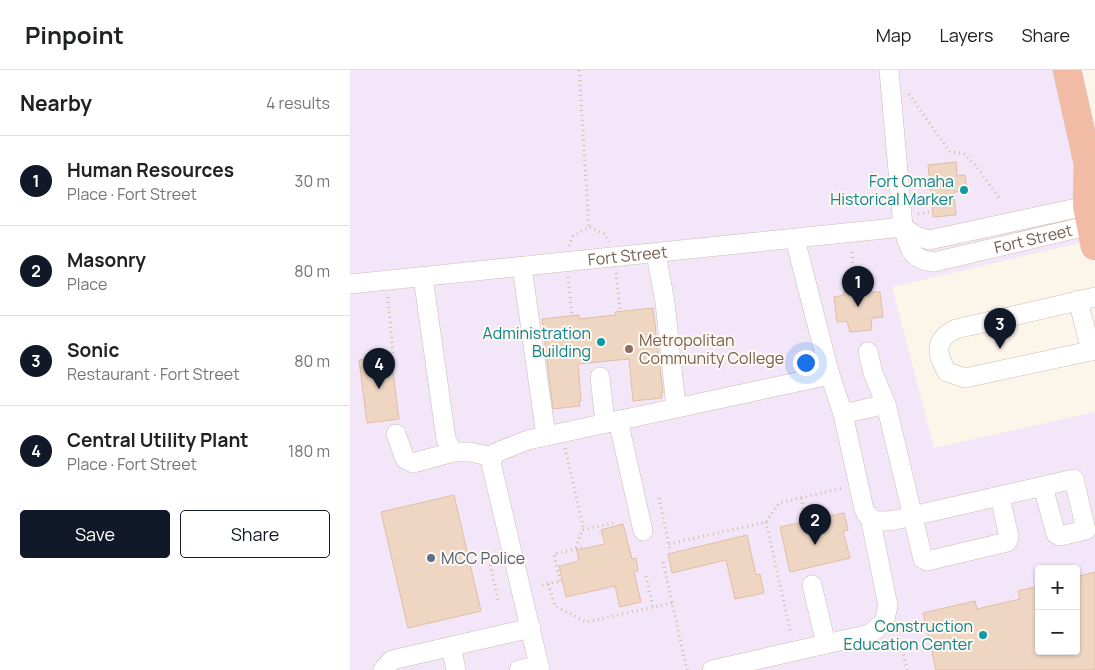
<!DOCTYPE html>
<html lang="en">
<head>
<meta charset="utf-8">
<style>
	body { margin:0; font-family:Manrope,sans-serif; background:#f2f2f2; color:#202124 }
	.controls { position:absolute; right:15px; bottom:15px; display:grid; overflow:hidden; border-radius:5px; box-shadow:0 1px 4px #0004 }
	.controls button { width:45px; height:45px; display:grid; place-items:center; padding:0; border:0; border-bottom:1px solid #e0e0e0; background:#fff; color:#202124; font:25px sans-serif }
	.you { position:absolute; left:455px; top:292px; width:18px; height:18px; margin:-12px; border:4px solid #fff; border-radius:50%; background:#1a73e8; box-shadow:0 0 0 8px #1a73e833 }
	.badge { display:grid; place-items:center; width:32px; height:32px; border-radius:50%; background:#111827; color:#fff; font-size:16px; font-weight:700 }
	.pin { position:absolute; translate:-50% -41px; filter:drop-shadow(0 1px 2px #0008) }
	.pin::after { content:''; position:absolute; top:26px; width:18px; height:15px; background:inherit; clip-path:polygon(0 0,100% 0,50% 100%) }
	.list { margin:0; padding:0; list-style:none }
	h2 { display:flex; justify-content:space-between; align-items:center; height:65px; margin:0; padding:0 20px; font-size:21px }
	h2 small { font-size:16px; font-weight:400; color:#757577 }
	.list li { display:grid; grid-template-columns:32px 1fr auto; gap:15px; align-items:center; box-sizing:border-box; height:90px; padding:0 20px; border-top:1px solid #e0e0e0 }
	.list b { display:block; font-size:19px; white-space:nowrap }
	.list p { margin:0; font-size:16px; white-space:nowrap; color:#757577 }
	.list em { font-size:16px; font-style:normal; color:#757577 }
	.actions { display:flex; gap:10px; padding:15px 20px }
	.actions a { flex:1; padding:11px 0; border:1px solid #111827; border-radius:5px; text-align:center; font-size:18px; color:#111827 }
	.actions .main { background:#111827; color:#fff }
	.map { position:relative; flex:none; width:745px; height:600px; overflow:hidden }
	header { display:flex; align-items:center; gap:30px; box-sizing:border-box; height:70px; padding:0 25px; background:#fff; border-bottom:1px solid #e0e0e0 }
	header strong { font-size:24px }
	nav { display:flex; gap:28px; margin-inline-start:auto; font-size:18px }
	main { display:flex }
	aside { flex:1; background:#fff }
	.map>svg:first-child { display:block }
</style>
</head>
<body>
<header>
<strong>Pinpoint</strong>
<nav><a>Map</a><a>Layers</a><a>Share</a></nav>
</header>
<main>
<aside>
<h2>Nearby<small>4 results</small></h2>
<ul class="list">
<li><span class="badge">1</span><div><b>Human Resources</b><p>Place · Fort Street</p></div><em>30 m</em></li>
<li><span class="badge">2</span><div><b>Masonry</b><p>Place</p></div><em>80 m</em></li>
<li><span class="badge">3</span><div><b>Sonic</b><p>Restaurant · Fort Street</p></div><em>80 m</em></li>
<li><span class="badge">4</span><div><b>Central Utility Plant</b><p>Place · Fort Street</p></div><em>180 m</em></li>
</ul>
<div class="actions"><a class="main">Save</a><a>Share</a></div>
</aside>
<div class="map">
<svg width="745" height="600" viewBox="0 0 745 600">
	<rect width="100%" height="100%" fill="#fbf5ea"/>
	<path fill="#f2e6f8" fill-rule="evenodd" d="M0,0H704L742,170L542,217L584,378L745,342V600H0ZM689,499H726V581H689Z"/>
	<path fill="#efd6c3" stroke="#e1bda4" d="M606,92L607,106L615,105L617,121L604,122L606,145L583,147L578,95Z
		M517,216L518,222H530L533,247L522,248L521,260L500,262L497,251L487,252L484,227L494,225V218Z
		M303,238L313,323H311L312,328L283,331L279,289L228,294L231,331H229L230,336L203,339L192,249L229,245V249L266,245L265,242Z
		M41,286L49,349L17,353L9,290Z
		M104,425L131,541L58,558L31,442Z
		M494,443L498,460L493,461L500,488L440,502L430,457Z
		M273,454L282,489L286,488L288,501L284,502L291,532L270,537L265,516L216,527L209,496L229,491L227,480L255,474L251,460Z
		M397,465L406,505L410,504L414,523L385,529L376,490L322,503L318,484Z
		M745,502V600H586L573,543L625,531L627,539L670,529L668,521L689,516V581H726V507Z"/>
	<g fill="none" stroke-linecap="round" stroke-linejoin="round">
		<defs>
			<g id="minor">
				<path id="s1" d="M539,0L553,157C559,177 560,190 584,192L745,154"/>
				<path d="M445,169L480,305L493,344L514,439C519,453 532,452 545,450L724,409L736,460L710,466L706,464L693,417"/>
				<path d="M306,184L315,232L326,337"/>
				<path d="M172,197L196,366"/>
				<path d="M73,207L96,369L103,382H120L143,387"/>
				<path id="s2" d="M0,214L553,157L566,166L579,170L745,134"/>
				<path d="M745,227L606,259C585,269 585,282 597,302L615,308L745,280"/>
				<path d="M728,230L741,281"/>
				<path d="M518,282L523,303L536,334"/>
				<path d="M250,307L255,353"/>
				<path d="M493,344L536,334L573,489L577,491L657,472L659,467L650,427"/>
				<path d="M268,350L293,461"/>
				<path d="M46,364L55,389L63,393L103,382"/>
				<path d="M462,515L476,574"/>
				<path d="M101,576L106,600"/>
				<path d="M33,600L42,590L181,558"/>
				<path d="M169,600L189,595"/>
				<path d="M190,600L141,393L145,383L178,370L480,305"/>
				<path d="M362,600L520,564L534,552L538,536L520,447"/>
			</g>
			<path id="highway" d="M717,0L738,94L745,107
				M738,94L737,136L745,176"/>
		</defs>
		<use href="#minor" stroke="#cdbdb0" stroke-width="20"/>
		<use href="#highway" stroke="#d8d2cd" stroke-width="29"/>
		<path stroke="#d4b9a6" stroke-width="3" stroke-dasharray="1 4" stroke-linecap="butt" d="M229,0L239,157
			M559,24L600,82L613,83L627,97L649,128
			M566,126L577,125
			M568,144L580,142
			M219,176L223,166L239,157L255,164L259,172
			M502,182L504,214
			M266,203L270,240
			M218,207L222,245
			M38,227L43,284
			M215,378L234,460
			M309,428L320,480
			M451,428L456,449
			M416,452L441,564
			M319,474L416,452L429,433L492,418
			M226,478L232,460L263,453
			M138,485L148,530
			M313,492L337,600
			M296,506L303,537
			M210,511L204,484L234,477
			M198,514L205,536L236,552L322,533
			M192,515L211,511
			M551,575L557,600"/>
		<use href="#minor" stroke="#fff" stroke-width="19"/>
		<use href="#highway" stroke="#f1bba5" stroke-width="28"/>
	</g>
	<g fill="#0f9aa8" stroke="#fef9f0" stroke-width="2">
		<circle cx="614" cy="120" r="5"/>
		<circle cx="251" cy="272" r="5"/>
		<circle cx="633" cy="565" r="5"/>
	</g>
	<circle fill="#8d6e63" stroke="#fef9f0" stroke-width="2" cx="279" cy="279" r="5"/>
	<circle fill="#5c6f8a" stroke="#fef9f0" stroke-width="2" cx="81" cy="488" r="5"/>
	<g text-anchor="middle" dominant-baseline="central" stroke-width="4" stroke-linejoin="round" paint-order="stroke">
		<g font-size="16" fill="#0d838f" stroke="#fef9f0" text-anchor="end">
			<text x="604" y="111">Fort Omaha<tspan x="604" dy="18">Historical Marker</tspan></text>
			<text x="241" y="263">Administration<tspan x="241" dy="18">Building</tspan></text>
			<text x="623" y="556">Construction<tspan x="623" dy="18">Education Center</tspan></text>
		</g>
		<g font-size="16" fill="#755d4e" stroke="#fef9f0">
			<text stroke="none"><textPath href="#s1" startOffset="311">Fort Street</textPath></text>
			<text stroke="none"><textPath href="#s2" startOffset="279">Fort Street</textPath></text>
		</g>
		<g font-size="16" fill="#785e54" stroke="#fef9f0" text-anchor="start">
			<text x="289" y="270">Metropolitan<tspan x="289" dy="18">Community College</tspan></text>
		</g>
		<g font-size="16" fill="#4e5e75" stroke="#fef9f0" text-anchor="start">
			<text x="91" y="488">MCC Police</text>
		</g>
	</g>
</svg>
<div class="controls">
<button>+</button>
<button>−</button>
</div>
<div class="you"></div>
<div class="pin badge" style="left:508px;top:237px">1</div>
<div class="pin badge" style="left:465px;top:475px">2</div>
<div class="pin badge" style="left:650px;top:279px">3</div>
<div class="pin badge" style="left:29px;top:319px">4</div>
</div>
</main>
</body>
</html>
